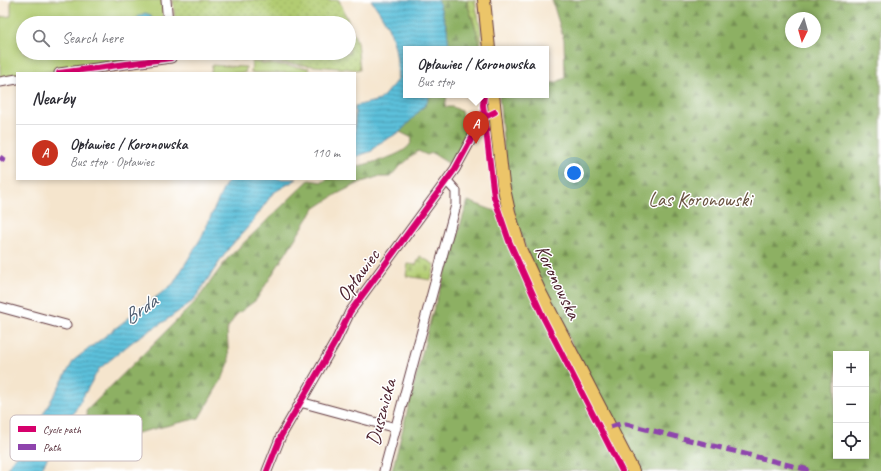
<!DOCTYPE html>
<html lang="en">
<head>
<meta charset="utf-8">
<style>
	body { margin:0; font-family:Caveat,sans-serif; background:#f7f7f7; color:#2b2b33 }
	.controls { position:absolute; right:12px; bottom:12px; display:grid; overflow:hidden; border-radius:0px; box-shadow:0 2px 6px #0003 }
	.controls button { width:36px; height:36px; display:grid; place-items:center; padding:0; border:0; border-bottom:1px solid #e1e1e2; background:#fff; color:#2b2b33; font:20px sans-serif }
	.compass { position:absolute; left:785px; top:12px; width:36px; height:36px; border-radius:50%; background:#fff; box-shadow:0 2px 6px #0003; rotate:185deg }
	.you { position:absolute; left:574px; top:173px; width:14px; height:14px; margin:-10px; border:3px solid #fff; border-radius:50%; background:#1a73e8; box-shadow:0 0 0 6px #1a73e833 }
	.badge { display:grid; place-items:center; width:26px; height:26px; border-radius:50%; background:#c8321e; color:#fff; font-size:13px; font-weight:700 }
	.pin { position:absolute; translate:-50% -33px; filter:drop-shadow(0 1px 2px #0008) }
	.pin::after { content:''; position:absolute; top:21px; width:14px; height:12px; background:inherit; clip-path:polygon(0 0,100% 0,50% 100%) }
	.popup { position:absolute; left:403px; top:46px; width:146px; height:52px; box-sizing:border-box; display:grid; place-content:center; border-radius:0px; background:#fff; filter:drop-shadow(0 1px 3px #0005); font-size:13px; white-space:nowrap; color:#7c7c81 }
	.popup b { font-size:15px; color:#2b2b33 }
	.popup::after { content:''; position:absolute; left:50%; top:100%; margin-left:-8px; border:8px solid transparent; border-top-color:#fff }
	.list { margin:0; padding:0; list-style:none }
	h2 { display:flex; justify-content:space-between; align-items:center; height:52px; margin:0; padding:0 16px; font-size:17px }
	h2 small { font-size:13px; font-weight:400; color:#7c7c81 }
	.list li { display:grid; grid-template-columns:26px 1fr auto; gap:12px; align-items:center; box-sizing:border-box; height:56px; padding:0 16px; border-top:1px solid #e1e1e2 }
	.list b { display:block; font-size:15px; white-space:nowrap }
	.list p { margin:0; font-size:13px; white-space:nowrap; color:#7c7c81 }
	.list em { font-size:13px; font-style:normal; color:#7c7c81 }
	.icon { flex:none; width:22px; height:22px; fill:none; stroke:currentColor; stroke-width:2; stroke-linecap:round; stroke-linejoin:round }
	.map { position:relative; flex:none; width:881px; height:471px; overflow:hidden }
	.search { position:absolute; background:#fff; box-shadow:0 2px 6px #0003; left:16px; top:16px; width:340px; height:44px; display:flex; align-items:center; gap:10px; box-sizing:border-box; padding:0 14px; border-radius:22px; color:#7c7c81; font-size:15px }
	.panel { position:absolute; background:#fff; box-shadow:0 2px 6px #0003; left:16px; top:72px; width:340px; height:108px; border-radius:0px }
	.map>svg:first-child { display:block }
</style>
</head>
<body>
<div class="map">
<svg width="881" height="471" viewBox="0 0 881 471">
	<defs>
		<pattern id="grass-dots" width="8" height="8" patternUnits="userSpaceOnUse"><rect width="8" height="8" fill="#b2cc72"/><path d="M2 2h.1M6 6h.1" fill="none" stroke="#9baf63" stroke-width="1.8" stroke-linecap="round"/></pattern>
		<pattern id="forest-firs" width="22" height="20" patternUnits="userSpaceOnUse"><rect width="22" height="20" fill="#8db064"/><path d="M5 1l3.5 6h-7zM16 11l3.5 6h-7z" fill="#758f53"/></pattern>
		<pattern id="cemetery-stones" width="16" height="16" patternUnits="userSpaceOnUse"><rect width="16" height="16" fill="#b2cc72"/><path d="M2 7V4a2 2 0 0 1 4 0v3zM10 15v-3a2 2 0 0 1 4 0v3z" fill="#9baf63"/></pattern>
		<pattern id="water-rules" width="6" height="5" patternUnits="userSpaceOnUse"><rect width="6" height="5" fill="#5cc0da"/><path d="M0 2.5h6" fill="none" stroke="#4e9bb1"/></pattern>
	</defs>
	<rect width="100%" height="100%" fill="#fff"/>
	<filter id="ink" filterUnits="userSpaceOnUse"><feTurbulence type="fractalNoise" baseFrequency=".025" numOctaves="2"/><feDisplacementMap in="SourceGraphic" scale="8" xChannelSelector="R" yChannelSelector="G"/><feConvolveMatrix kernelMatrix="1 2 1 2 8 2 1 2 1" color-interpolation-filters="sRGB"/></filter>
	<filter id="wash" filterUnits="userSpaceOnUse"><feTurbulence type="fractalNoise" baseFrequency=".012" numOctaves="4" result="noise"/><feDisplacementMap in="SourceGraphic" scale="16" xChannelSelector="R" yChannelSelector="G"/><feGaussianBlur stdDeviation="0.9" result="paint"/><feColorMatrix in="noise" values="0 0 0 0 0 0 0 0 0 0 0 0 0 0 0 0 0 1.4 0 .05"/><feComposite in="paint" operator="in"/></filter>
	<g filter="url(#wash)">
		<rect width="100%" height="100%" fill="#f5e5cd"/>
		<path fill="url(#grass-dots)" stroke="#7e764e" d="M173,0H339L349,23H175Z
			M467,0H475C477,17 484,31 480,48H479L478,36L467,3Z
			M349,23L357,42L360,70L178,54L349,53Z"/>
		<path fill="url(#forest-firs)" stroke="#6c6848" fill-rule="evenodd" d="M438,0H467V3L478,36L479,49H448L447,28Z
			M552,0H881V471H638L537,277L518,229L507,182L499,95H546V84L557,82L565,78L564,40ZM791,18H815V42H791ZM836,354H866V456H836Z
			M430,95H447L445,107H453L461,111L464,125L470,133L451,165L432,153L427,155L418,151L397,169L390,177H377L359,183L337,194L314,209L256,300L236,315L227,329L229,363L223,377L199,418L133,434L77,460L89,435L86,411L197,300L227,259L309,180L322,182L328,179H355V167C368,163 413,155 412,138L400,132L426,104Z
			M468,201L503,214L521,267L623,471H392L432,314Z"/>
		<path fill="url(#cemetery-stones)" stroke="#7e764e" d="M420,256L435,265L431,280L406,276L408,264L416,265Z"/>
		<path fill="#b2cc72" stroke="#7e764e" d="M11,0H162L164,23H23V53H167V55L39,73H17V76L0,79V17L11,16Z
			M252,62L309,68L308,73H251Z
			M212,65L246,67L245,73H211Z"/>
		<path fill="url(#water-rules)" stroke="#537082" d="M371,0H438L447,28L449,47L448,49H406V95H430L426,104L400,132L378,144L372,151L355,157V106L380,100L398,79C397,44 392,28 371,0Z
			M145,13L151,15L153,23H139L137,17Z
			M231,179H297L273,193L250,225L229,248L193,301L165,321L136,339L99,369L40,471H5L34,430L74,360L173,284L201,238L225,185Z"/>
	</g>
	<g filter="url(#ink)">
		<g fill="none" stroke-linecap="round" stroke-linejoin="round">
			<defs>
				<path id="minor" d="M166,0L168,23
					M59,73L171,58V53
					M0,82L17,79
					M0,307L66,325
					M300,402L396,428
					M267,471L281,436L337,339L350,312L455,169L483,118L495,112
					M384,471L456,205V191L447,181"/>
				<path id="major" d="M484,0L489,49
					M493,95L503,184L509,212L520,249L540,292L633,471"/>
			</defs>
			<use href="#minor" stroke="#643d43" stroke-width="11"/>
			<use href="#major" stroke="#643d43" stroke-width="14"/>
			<use href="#minor" stroke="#fff" stroke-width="9"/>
			<use href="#major" stroke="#ecc569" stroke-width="12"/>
			<path stroke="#8e44ad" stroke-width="5" stroke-dasharray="10 5" stroke-linecap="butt" d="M0,157L5,161
				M610,427L620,424H626L813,471"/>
			<defs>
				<path id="cycleway" d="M59,73L171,58V53
					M484,95L483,105L494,197L509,241L544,319L622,471
					M267,471L281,436L337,339L350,312L455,169L483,118L495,112"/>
			</defs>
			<use href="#cycleway" stroke="#fff" stroke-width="8"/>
			<use href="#cycleway" stroke="#d6006c" stroke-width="6"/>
		</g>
	</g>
	<g text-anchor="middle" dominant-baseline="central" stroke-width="3" stroke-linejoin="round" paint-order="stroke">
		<g font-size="20" fill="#695340" stroke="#fff">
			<text x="700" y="199">Las Koronowski</text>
		</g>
		<g font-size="20" fill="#4a1f2b" stroke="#fff">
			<text transform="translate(358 275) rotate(-54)">Opławiec</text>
			<text transform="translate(558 282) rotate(64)">Koronowska</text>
			<text transform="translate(381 412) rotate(-75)">Dusznicka</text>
		</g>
		<g font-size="21" font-style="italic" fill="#515f71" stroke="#fff">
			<text transform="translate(140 309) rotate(-35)">Brda</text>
		</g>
	</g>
	<rect x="10" y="415" width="132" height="46" rx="6" fill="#fff" stroke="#c9bcbf" stroke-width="1"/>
	<rect x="18" y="426" width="18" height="6" fill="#d6006c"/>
	<rect x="18" y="444" width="18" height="6" fill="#8e44ad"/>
	<g font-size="11" fill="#4a1f2b">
		<text x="43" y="433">Cycle path</text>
		<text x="43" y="451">Path</text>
	</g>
</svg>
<div class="controls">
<button>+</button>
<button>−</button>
<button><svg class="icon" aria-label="locate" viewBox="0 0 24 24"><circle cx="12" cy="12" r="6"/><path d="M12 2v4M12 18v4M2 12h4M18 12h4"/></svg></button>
</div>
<svg class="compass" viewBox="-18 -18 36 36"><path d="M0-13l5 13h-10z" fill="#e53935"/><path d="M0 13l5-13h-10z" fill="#7c7c81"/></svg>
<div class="you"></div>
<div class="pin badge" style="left:476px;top:144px">A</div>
<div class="popup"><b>Opławiec / Koronowska</b>Bus stop</div>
<div class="search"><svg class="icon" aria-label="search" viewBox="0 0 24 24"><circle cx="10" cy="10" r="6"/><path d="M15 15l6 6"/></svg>Search here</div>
<section class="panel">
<h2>Nearby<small></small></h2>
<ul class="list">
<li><span class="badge">A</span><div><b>Opławiec / Koronowska</b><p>Bus stop · Opławiec</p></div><em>110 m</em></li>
</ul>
</section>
</div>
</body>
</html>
